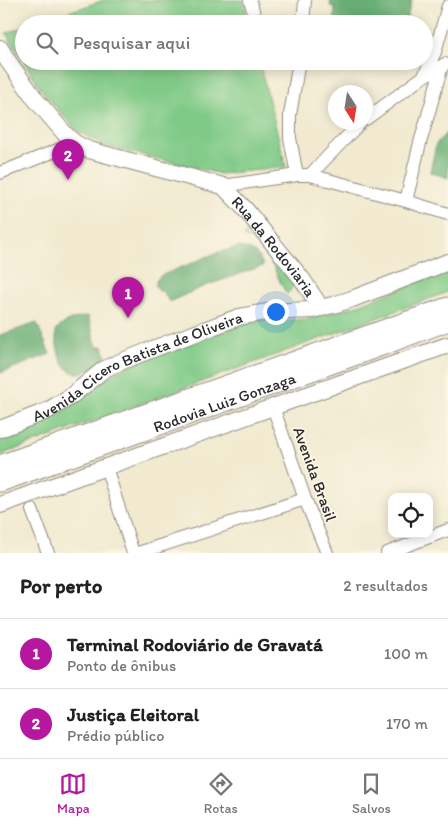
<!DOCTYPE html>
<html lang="pt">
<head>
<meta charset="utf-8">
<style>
	body { margin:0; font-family:Itim,sans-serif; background:#f2f2f2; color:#222 }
	.controls { position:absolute; right:15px; bottom:15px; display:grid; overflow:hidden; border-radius:10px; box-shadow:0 2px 12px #0003 }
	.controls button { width:45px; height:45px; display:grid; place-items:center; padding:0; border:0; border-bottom:1px solid #e0e0e0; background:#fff; color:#222; font:25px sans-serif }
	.compass { position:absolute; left:328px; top:85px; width:45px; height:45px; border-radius:50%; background:#fff; box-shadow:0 2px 12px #0003; rotate:168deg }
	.you { position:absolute; left:275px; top:311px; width:18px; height:18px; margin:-12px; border:4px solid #fff; border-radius:50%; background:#1a73e8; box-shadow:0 0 0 8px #1a73e833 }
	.badge { display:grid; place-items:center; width:32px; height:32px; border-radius:50%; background:#b5179e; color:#fff; font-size:16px; font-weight:700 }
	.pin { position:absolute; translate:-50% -41px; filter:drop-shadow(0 1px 2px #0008) }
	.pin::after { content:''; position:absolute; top:26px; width:18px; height:15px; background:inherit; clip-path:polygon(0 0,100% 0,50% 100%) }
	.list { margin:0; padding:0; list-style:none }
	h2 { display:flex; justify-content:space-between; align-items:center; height:65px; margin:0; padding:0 20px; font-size:21px }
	h2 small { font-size:16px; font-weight:400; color:#767676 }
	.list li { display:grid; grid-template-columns:32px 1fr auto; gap:15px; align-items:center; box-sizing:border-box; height:70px; padding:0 20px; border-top:1px solid #e0e0e0 }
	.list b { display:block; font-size:19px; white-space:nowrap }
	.list p { margin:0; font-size:16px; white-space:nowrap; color:#767676 }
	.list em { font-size:16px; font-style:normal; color:#767676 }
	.icon { flex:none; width:28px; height:28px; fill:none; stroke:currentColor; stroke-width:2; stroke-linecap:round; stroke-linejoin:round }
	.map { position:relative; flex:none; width:448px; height:553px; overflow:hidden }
	.search { position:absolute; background:#fff; box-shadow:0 2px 12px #0003; left:15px; right:15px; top:15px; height:55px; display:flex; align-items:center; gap:12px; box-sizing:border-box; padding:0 18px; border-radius:28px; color:#767676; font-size:19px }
	.sheet { height:205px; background:#fff }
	nav { display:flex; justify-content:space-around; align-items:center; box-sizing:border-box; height:70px; border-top:1px solid #e0e0e0; background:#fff; font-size:14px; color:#767676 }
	nav a { display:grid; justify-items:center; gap:2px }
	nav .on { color:#b5179e }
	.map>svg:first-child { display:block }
</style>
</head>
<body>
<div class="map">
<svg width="448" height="553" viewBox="0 0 448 553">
	<rect width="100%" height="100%" fill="#fcf5e5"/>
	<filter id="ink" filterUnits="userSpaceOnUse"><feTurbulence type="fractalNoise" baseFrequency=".02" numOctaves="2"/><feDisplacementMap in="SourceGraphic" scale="10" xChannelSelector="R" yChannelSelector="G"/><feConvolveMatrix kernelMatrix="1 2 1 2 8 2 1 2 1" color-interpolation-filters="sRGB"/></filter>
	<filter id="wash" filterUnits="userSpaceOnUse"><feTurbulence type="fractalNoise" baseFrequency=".0096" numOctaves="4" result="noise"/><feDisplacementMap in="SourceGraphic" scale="20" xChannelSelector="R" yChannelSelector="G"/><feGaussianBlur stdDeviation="1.12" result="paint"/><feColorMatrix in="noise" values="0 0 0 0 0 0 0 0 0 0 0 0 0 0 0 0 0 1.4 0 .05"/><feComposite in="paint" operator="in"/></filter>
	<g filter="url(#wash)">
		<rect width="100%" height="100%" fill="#f1ead0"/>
		<path fill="#80ca87" stroke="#567a59" d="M104,0H243L249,24H33Z
			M24,27V61H259L286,167L221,174L105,146L77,131L44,94L6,33Z
			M249,226L293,280C293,286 292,290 287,294C273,273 272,247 244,237Z
			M448,271V292L0,455V436L33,425L56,415L71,406L109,376L125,367L247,323L270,318L295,320L319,317L358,305Z"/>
		<path fill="#68ae74" stroke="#4a6c50" d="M331,0H412L405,24H334L335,7L330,6Z
			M448,131V178L430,172L436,144Z
			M238,247C252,248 259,253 263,266L205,286L169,302L163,291H159L155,286L156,281L160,276L216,253Z
			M88,316L97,347L103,346L106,358C99,364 87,373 78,373C60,374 55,343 56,330C64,321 76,318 88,316Z
			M37,323L50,354L0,373V335Z"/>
	</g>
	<g filter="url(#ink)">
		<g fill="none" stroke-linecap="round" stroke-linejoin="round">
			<defs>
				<path id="minor" d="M250,0L257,24
					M303,24L305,0
					M424,76L435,52L448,6
					M366,119L424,76L445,64
					M0,173L75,143
					M297,175L290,138V115L299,61
					M310,175L361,122
					M223,186L297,175H310L406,201L448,214
					M406,201L420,143L442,66
					M273,407L305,499L327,553
					M106,467L133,553
					M32,510L48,553
					M138,553L305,499
					M387,553L448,530"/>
				<g id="major">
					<path id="s1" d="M0,48L8,61L36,100L66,135L75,143L89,150L223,186L245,209L302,279L321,308"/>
					<path id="s2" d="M0,429L47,411L70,397L103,370L115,364L158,347L239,317L266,312L312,310L333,305L352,299L448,262"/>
					<path d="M0,505L273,407L448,345"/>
				</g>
				<g id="highway">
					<path d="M0,465L448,307"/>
					<path id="s3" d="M0,482L373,349L448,321"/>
				</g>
			</defs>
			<use href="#minor" stroke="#8e8a7e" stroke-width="14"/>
			<use href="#major" stroke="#8e8a7e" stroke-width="18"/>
			<use href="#highway" stroke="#8e8a7e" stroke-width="21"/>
			<use href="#minor" stroke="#fff" stroke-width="12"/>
			<use href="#major" stroke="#fff" stroke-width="16"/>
			<use href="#highway" stroke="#fff" stroke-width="19"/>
		</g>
	</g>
	<g text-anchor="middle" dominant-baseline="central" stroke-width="4" stroke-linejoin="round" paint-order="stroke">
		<g font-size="16" fill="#2b2b2b" stroke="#fcf5e5">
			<text stroke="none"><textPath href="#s1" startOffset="355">Rua da Rodoviaria</textPath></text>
			<text stroke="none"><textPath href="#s2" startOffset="152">Avenida Cicero Batista de Oliveira</textPath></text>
			<text stroke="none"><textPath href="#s3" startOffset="238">Rodovia Luiz Gonzaga</textPath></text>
			<text transform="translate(315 474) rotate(70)">Avenida Brasil</text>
		</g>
	</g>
</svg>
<div class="controls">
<button><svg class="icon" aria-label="locate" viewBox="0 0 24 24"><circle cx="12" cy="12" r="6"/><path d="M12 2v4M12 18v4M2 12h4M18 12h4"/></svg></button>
</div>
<svg class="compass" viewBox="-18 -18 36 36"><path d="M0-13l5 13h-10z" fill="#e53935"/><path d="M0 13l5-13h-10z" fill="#767676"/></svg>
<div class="you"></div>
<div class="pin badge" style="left:128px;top:318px">1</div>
<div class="pin badge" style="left:68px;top:180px">2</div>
<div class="search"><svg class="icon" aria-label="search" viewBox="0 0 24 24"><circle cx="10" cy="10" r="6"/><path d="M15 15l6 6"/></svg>Pesquisar aqui</div>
</div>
<section class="sheet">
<h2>Por perto<small>2 resultados</small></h2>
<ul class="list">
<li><span class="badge">1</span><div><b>Terminal Rodoviário de Gravatá</b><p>Ponto de ônibus</p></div><em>100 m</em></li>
<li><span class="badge">2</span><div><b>Justiça Eleitoral</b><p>Prédio público</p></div><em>170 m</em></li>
</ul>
</section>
<nav>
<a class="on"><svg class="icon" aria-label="map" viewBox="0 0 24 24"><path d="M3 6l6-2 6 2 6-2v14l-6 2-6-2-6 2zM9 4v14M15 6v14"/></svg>Mapa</a>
<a><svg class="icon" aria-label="directions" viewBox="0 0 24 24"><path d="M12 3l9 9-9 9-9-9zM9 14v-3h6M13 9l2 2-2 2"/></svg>Rotas</a>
<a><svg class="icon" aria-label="saved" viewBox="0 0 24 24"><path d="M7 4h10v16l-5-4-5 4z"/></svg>Salvos</a>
</nav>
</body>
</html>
